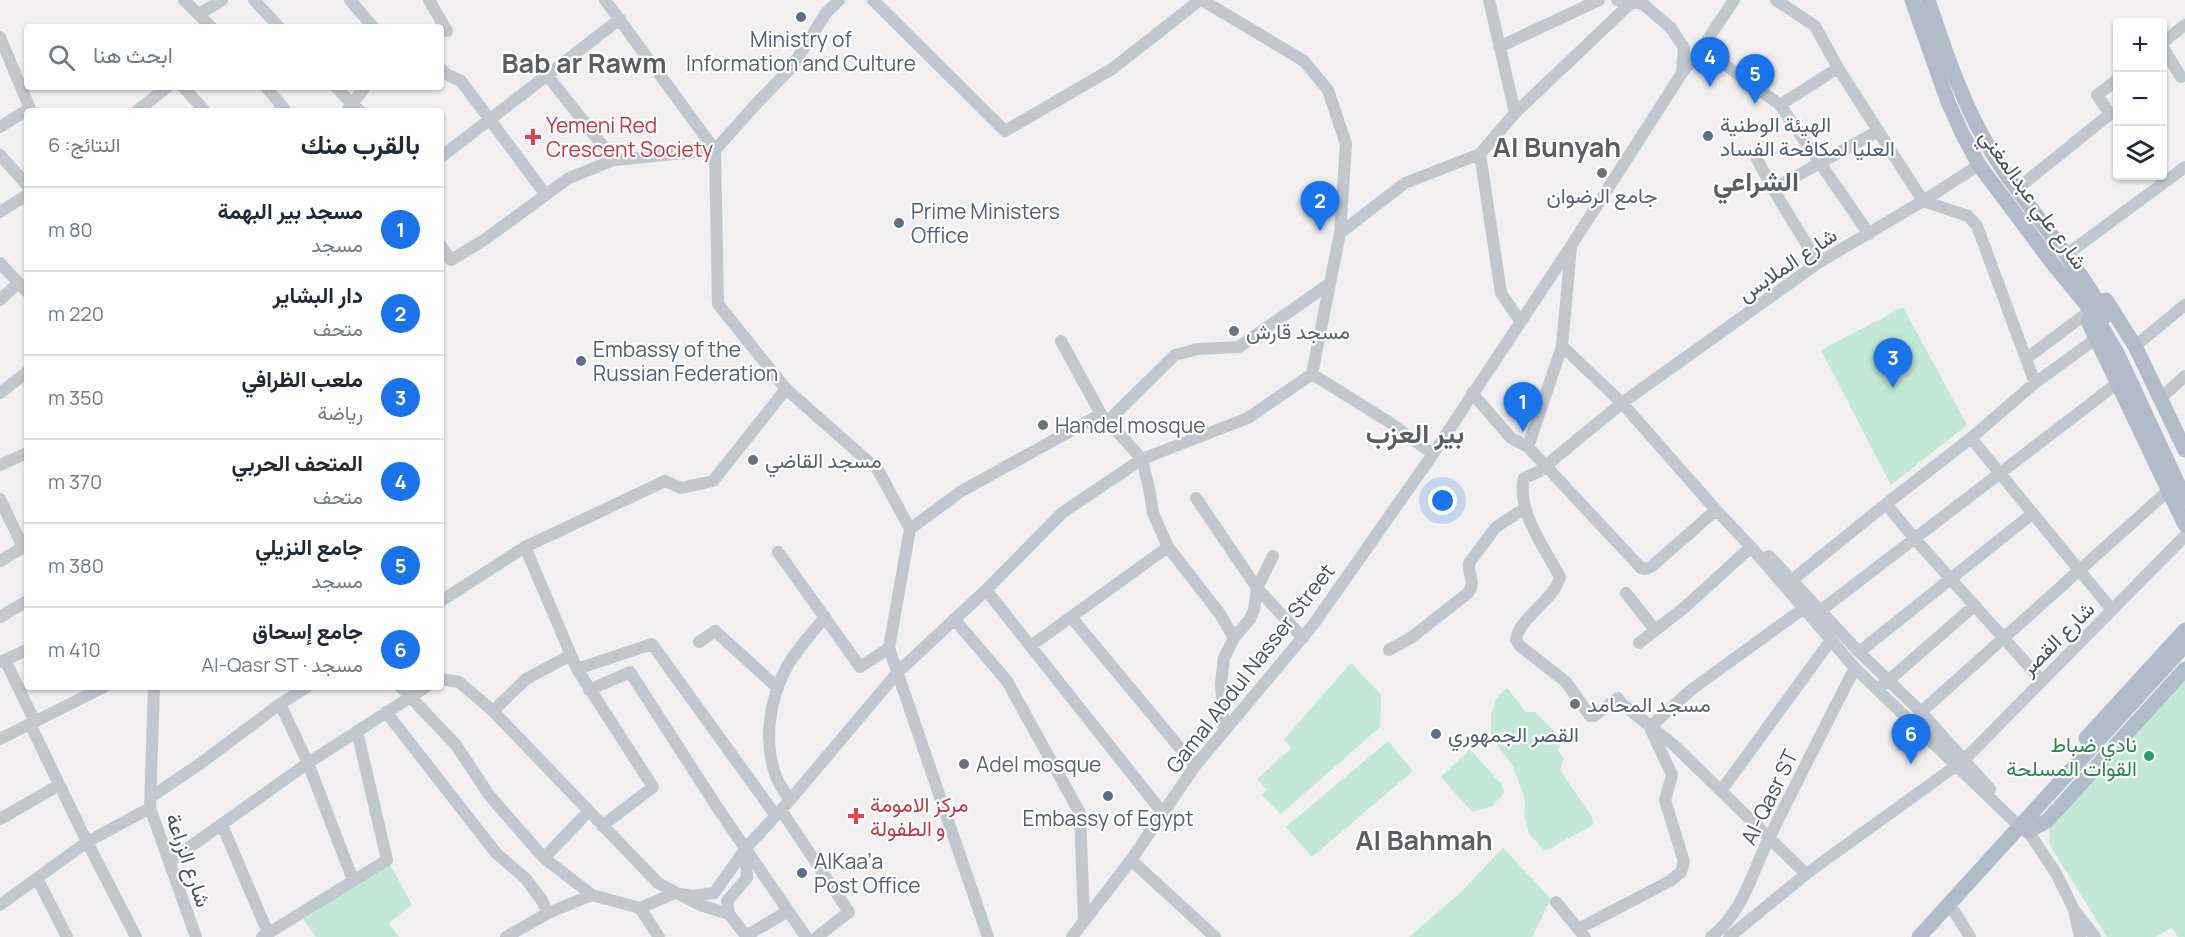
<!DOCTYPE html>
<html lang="ar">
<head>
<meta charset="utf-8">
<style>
	body { margin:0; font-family:Manrope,Vazirmatn,sans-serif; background:#f6f6f7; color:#1f2937; direction:rtl }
	.controls { position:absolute; right:18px; top:18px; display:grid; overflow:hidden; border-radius:6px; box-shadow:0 2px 4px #0004 }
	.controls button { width:54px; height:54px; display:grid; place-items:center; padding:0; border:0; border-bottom:2px solid #e0e1e3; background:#fff; color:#1f2937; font:30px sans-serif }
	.you { position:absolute; left:1443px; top:501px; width:21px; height:21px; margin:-15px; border:4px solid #fff; border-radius:50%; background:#1a73e8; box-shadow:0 0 0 9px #1a73e833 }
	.badge { display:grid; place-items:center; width:39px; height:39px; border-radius:50%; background:#1a73e8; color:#fff; font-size:20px; font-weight:700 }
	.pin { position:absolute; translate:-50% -50px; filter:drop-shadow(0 2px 3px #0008) }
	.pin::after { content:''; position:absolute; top:32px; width:21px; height:18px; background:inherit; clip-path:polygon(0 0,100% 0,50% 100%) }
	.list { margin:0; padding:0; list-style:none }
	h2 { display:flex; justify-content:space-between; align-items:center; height:78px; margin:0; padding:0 24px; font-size:26px }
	h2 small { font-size:20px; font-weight:400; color:#747a83 }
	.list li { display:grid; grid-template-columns:39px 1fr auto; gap:18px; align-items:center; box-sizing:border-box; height:84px; padding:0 24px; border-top:2px solid #e0e1e3 }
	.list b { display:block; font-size:22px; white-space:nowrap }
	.list p { margin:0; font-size:20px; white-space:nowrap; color:#747a83 }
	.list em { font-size:20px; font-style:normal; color:#747a83 }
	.icon { flex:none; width:33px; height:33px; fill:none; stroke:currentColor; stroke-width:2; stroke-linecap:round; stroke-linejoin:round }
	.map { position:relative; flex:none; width:2185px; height:937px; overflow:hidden; direction:ltr }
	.search { position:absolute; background:#fff; box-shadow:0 2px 4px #0004; left:24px; top:24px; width:420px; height:66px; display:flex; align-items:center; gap:15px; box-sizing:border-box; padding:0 21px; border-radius:6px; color:#747a83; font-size:22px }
	.panel { position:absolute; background:#fff; box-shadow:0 2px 4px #0004; left:24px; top:108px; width:420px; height:582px; border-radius:6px; direction:rtl }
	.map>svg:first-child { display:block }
</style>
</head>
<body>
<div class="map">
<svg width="2185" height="937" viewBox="0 0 2185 937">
	<rect width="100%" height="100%" fill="#f1efef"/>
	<path fill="#c2e9d5" d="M1903,307L1967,425L1891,485L1821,350Z
		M1351,663L1381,695L1380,727L1281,814L1262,795L1267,790L1257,779L1291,748L1284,739Z
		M2185,677V937H2178L2172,928L2155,937H2107L2050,845L2049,826Z
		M1507,688L1526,712H1535L1563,740L1558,750L1564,759L1560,770L1592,817L1593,825L1545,851L1529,834L1524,816L1525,800L1513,766L1491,737V715L1496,698Z
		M1388,741L1413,771L1312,857L1286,827Z
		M1470,749L1502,785L1504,793L1492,806L1472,812L1441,777Z
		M1503,848L1551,899L1532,937H1409L1460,893Z
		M390,864L412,905L389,923L399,937H316L303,919Z"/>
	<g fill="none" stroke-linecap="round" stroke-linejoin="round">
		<path stroke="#c1c7cf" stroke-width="12" d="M184,0L211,27
			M254,0L279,27
			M350,0L373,27
			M429,0L447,31
			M605,0L715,150L718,304L786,389L878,470L910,529L889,648L988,937
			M873,0L1005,131L1112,69L1200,0
			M1202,0L1304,61L1328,90L1346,144L1340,233
			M1489,0L1515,113
			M1617,0L1643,4L1671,28L1684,48L1682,73
			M1776,0L1815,26L1838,68L1923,201L1968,216L1977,226L2035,383
			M199,14L222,0
			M0,37L31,111
			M2162,43L2185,25
			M2162,46L2181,77
			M1499,47L1599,0
			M1702,48L1780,105L1869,234
			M441,69L448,75L461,81L546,195
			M547,75L614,160L715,150L757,103L792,67L826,13L839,0
			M183,87L205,111
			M266,87L286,111
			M336,87L352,104L365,87
			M1780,105L1838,68
			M137,111L167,87
			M347,111L352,104L360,111
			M0,127L30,108
			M1480,154L1501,293L1520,321
			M0,155L27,185
			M441,157L620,19
			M1757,159L1773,189L1818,263
			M1773,189L1878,131
			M2017,189L2110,114L2097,95L2118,79
			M0,212L27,195
			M441,246L451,260L484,240L569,178L614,160
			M2066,255L2185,167
			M0,263L27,292
			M0,300L18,283
			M1061,341L1101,414
			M1562,346L1622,403L1716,510L1751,547L1855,668L2019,826
			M2135,346L2185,305
			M2027,358L2091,310
			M1312,374L1389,422L1433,454
			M0,393L27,372
			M1472,393L1511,438L1528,447L1641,568L1646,569L1651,567L1716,510
			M2161,398L2185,376
			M1108,421L1175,355L1198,349L1239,347L1329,284
			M1971,438L2112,610
			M1528,447L1562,346L1571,247
			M0,465L27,453
			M1196,498L1257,588L1303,638
			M0,499L23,547
			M1886,504L1915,539L2042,681
			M910,529L960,492L1101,414L1142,459L1150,493L1153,513L1168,547L1220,614L1234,638L1224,658L1221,684L1224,732
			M525,547L577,669L653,787L602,826
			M778,552L860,667L889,648
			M1769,556L1859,652L1921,712L1990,789
			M0,561L27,545
			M1792,580L1886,504L1971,438L2035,383L2097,338
			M986,590L1162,812
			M1626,593L1655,630
			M441,601L525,547L665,481L681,488L713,481L786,389
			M1820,611L2119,382
			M0,617L27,601
			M1071,617L1195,766
			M954,619L1007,681L1080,813L1084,920
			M1234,638L1250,619L1254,610L1257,588L1273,556
			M699,642L715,631L778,688
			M1639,643L1685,607L1751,547
			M1032,645L1168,547
			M1389,650L1412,637L1468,593C1477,581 1467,575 1469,563L1496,527L1524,509
			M1859,652L2032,514
			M5,660L35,722
			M0,662L27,650
			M577,669L652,644L776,816
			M441,679L459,682L493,711L658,883L700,905L729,914
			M1882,686L1974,606
			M154,687L150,808L196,937
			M401,687L456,745L489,795L544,858L592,895L640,908L675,893L693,896L714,893L746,848L790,800L898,672L986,590L1062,513L1142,459L1248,418L1312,374L1340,233L1405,183L1480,154L1515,113L1632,2
			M589,690L630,672L717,807L806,937
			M280,704L308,763L353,880
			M493,711L526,679L571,655
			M386,712L496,853L525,878L541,899L548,913
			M1921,712L2169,490
			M30,724L87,842L136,937
			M1650,727L1691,690L1804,608
			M0,739L104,687
			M1721,791L1831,640
			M151,797L201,763L280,704L307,687
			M790,800C786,794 781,787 778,781C762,745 769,698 788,665C798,648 812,633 825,617
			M781,810L849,912L817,937
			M0,819L59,785
			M222,825L268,933
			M2028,831L2057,875L2074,910L2095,937
			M746,849L747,878L727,901L729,914L747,937
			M544,858L589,811
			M1131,860L1215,937
			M170,861L308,763L426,687
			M1806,874L1675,746L1621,703L1618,698L1594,716H1590L1566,682L1520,646L1516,640C1519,617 1553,602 1560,577C1545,549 1516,510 1524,478L1538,472L1622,403L1818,263L1923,201L1979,165
			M37,878L67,937
			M1556,902L1585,937
			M0,905L87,842L150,808
			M640,908L659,937
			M1954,911L1970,937
			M2075,915L2080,937
			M1578,929L1670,881L1681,872L1684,862L1665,800L1672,775L1651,730
			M746,936L788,911
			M262,937L387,860L357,731
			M506,937L548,913L592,895
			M1072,937L1131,860L1195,766L1313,625L1433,454L1571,246L1682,73L1702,48L1734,0
			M1711,937C1743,913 1753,870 1770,836C1798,780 1826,724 1855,668
			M1729,937L1806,874L1964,760L2185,536"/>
		<path stroke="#b1bbca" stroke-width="15" d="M1912,0L1948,102L1962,133L1979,165L2053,264L2095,315L2118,355L2185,499
			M1928,0C1946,54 1965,111 1996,159C2031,213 2075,260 2106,316
			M2106,300L2135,346L2185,450
			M2088,321L2185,525
			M2086,738L2185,630
			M2028,831L2047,821L2185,669
			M1919,937L2185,645"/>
	</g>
	<g fill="#5c6f8a" stroke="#fff" stroke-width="2">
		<circle cx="801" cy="17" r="6"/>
		<circle cx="1708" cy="136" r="6"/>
		<circle cx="899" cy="223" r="6"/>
		<circle cx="581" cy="361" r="6"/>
		<circle cx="1436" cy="734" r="6"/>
		<circle cx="1108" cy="796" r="6"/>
		<circle cx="802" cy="873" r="6"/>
	</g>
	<g fill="#e0444e" stroke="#fff" stroke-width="2">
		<path d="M530 128h6v6h6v6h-6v6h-6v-6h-6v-6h6z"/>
		<path d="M853 807h6v6h6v6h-6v6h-6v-6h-6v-6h6z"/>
	</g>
	<g fill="#6b7280" stroke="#fff" stroke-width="2">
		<circle cx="1602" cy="173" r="6"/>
		<circle cx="1234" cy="331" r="6"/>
		<circle cx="1043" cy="425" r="6"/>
		<circle cx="753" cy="460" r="6"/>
		<circle cx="1575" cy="704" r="6"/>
		<circle cx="964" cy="764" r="6"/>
	</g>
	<circle fill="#2e9e5b" stroke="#fff" stroke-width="2" cx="2149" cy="756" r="6"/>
	<g text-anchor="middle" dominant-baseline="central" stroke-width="4.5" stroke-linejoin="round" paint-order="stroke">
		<g font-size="21" fill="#4e5e75" stroke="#fff" text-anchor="start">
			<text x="801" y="39" text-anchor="middle">Ministry of<tspan x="801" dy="24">Information and Culture</tspan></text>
			<text x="1720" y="124">الهيئة الوطنية<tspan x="1720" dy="24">العليا لمكافحة الفساد</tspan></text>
			<text x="911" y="211">Prime Ministers<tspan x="911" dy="24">Office</tspan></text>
			<text x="593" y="349">Embassy of the<tspan x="593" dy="24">Russian Federation</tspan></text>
			<text x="1448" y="734">القصر الجمهوري</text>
			<text x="1108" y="818" text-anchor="middle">Embassy of Egypt</text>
			<text x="814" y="861">AlKaa’a<tspan x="814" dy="24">Post Office</tspan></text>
		</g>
		<g font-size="21" fill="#be3a42" stroke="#fff" text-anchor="start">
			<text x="546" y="125">Yemeni Red<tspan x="546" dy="24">Crescent Society</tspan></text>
			<text x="870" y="804">مركز الامومة<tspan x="870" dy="24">و الطفولة</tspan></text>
		</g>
		<g font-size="21" fill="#5b616d" stroke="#fff" text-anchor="start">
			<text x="1602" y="195" text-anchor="middle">جامع الرضوان</text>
			<text x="1246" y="331">مسجد قارش</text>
			<text x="1055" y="425">Handel mosque</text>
			<text x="765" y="460">مسجد القاضي</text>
			<text x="1587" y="704">مسجد المحامد</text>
			<text x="976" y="764">Adel mosque</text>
		</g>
		<g font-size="21" fill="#495059" stroke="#fff">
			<text transform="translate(2034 199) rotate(54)">شارع علي عبدالمغني</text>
			<text transform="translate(1787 264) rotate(-34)">شارع الملابس</text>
			<text transform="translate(2057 638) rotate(-45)">شارع القصر</text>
			<text transform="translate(1250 668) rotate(-52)">Gamal Abdul Nasser Street</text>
			<text transform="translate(1769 797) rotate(-64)">Al-Qasr ST</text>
			<text transform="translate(189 860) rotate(71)">شارع الزراعة</text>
		</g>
		<g font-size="21" fill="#27864d" stroke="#fff" text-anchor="end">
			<text x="2137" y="744">نادي ضباط<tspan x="2137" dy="24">القوات المسلحة</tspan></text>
		</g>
		<g font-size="27" font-weight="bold" fill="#5c5e62" stroke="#fff">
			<text x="584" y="62">Bab ar Rawm</text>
			<text x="1557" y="146">Al Bunyah</text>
			<text x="1756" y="180">الشراعي</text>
			<text x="1415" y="432">بير العزب</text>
			<text x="1424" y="839">Al Bahmah</text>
		</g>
	</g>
</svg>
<div class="controls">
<button>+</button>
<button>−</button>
<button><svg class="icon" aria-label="layers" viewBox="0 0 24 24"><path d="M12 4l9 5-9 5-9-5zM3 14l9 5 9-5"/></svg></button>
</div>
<div class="you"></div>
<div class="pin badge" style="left:1523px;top:432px">1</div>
<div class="pin badge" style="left:1320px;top:231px">2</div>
<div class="pin badge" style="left:1893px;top:388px">3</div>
<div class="pin badge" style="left:1710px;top:87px">4</div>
<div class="pin badge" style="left:1755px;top:104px">5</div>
<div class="pin badge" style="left:1911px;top:764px">6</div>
<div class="search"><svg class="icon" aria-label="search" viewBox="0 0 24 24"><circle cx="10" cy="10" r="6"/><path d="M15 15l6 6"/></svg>ابحث هنا</div>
<section class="panel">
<h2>بالقرب منك<small>النتائج: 6</small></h2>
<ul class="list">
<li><span class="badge">1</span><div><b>مسجد بير البهمة</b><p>مسجد</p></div><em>80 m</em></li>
<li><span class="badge">2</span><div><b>دار البشاير</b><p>متحف</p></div><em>220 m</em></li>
<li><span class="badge">3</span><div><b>ملعب الظرافي</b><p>رياضة</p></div><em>350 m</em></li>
<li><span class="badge">4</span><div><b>المتحف الحربي</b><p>متحف</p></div><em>370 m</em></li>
<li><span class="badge">5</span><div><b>جامع النزيلي</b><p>مسجد</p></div><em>380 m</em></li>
<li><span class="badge">6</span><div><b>جامع إسحاق</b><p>مسجد · Al-Qasr ST</p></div><em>410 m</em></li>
</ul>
</section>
</div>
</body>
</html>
